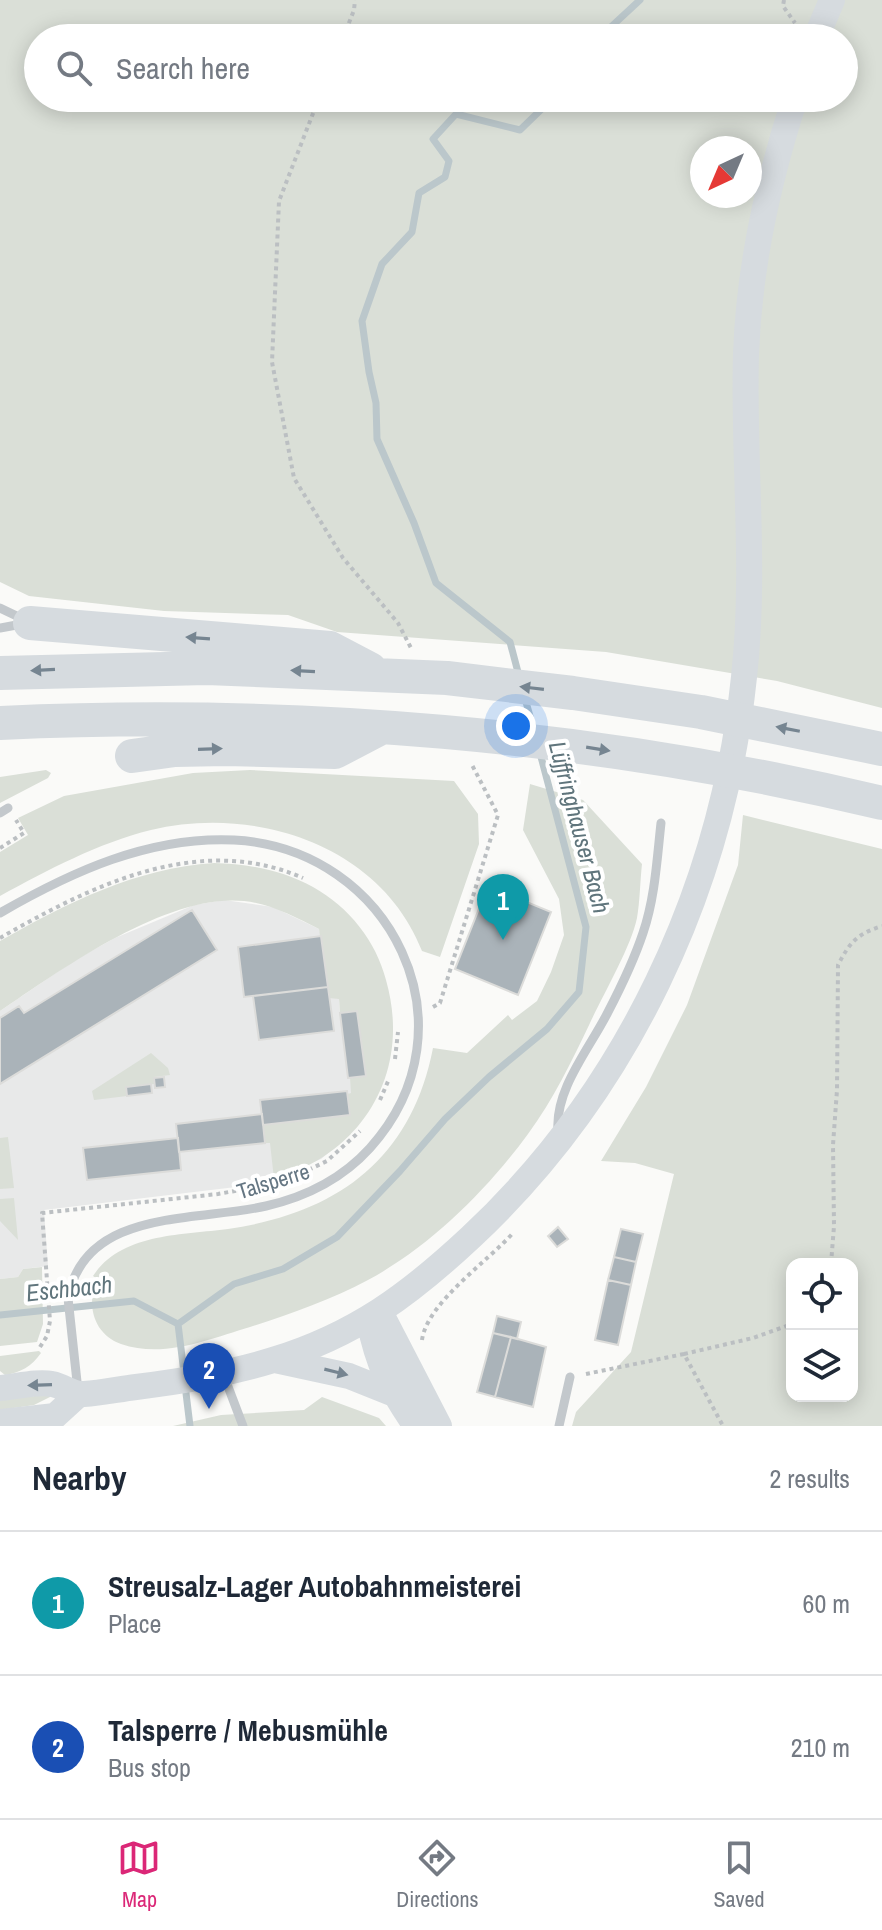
<!DOCTYPE html>
<html lang="en">
<head>
<meta charset="utf-8">
<style>
	body { margin:0; font-family:"Archivo Narrow",sans-serif; background:#f2f2f3; color:#1f2937 }
	.controls { position:absolute; right:24px; bottom:24px; display:grid; overflow:hidden; border-radius:16px; box-shadow:0 4px 20px #0003 }
	.controls button { width:72px; height:72px; display:grid; place-items:center; padding:0; border:0; border-bottom:2px solid #e0e1e3; background:#fff; color:#1f2937; font:40px sans-serif }
	.compass { position:absolute; left:690px; top:136px; width:72px; height:72px; border-radius:50%; background:#fff; box-shadow:0 4px 20px #0003; rotate:224deg }
	.you { position:absolute; left:516px; top:726px; width:28px; height:28px; margin:-20px; border:6px solid #fff; border-radius:50%; background:#1a73e8; box-shadow:0 0 0 12px #1a73e833 }
	.badge { display:grid; place-items:center; width:52px; height:52px; border-radius:50%; background:#db2777; color:#fff; font-size:26px; font-weight:700 }
	.pin { position:absolute; translate:-50% -66px; filter:drop-shadow(0 2px 4px #0008) }
	.pin::after { content:''; position:absolute; top:42px; width:28px; height:24px; background:inherit; clip-path:polygon(0 0,100% 0,50% 100%) }
	.list { margin:0; padding:0; list-style:none }
	h2 { display:flex; justify-content:space-between; align-items:center; height:104px; margin:0; padding:0 32px; font-size:34px }
	h2 small { font-size:26px; font-weight:400; color:#747a83 }
	.list li { display:grid; grid-template-columns:52px 1fr auto; gap:24px; align-items:center; box-sizing:border-box; height:144px; padding:0 32px; border-top:2px solid #e0e1e3 }
	.list b { display:block; font-size:30px; white-space:nowrap }
	.list p { margin:0; font-size:26px; white-space:nowrap; color:#747a83 }
	.list em { font-size:26px; font-style:normal; color:#747a83 }
	.icon { flex:none; width:44px; height:44px; fill:none; stroke:currentColor; stroke-width:2; stroke-linecap:round; stroke-linejoin:round }
	.map { position:relative; flex:none; width:882px; height:1426px; overflow:hidden }
	.search { position:absolute; background:#fff; box-shadow:0 4px 20px #0003; left:24px; right:24px; top:24px; height:88px; display:flex; align-items:center; gap:20px; box-sizing:border-box; padding:0 28px; border-radius:44px; color:#747a83; font-size:30px }
	.sheet { height:392px; background:#fff }
	nav { display:flex; justify-content:space-around; align-items:center; box-sizing:border-box; height:112px; border-top:2px solid #e0e1e3; background:#fff; font-size:22px; color:#747a83 }
	nav a { display:grid; justify-items:center; gap:4px }
	nav .on { color:#db2777 }
	.map>svg:first-child { display:block }
</style>
</head>
<body>
<div class="map">
<svg width="882" height="1426" viewBox="0 0 882 1426">
	<rect width="100%" height="100%" fill="#fafaf8"/>
	<path fill="#e8e9e9" d="M224,900L273,907L319,929L339,999L340,1013L357,1011L360,1093L347,1094L351,1134L321,1159L274,1179L236,1187L44,1210L48,1266L23,1269L18,1277L0,1279V1011L75,960L115,938L194,905Z"/>
	<path fill="#dadfd7" fill-rule="evenodd" d="M0,0H882V708L777,681L606,652L337,632L288,615L164,611L29,596L0,582ZM38,38H844V98H38ZM702,148H750V196H702Z
		M46,770L51,773L48,778L0,803V777Z
		M250,770L454,781L478,814L479,844L440,957L422,951C381,845 255,805 151,830C98,843 48,870 0,896V852L28,835L18,818L64,796L193,773Z
		M530,784L583,800L642,864C640,882 640,901 637,918C631,947 603,995 590,1023C572,1061 553,1100 528,1134C487,1190 430,1247 368,1280C331,1300 290,1314 250,1327C209,1339 164,1359 121,1344C93,1334 86,1304 97,1279L93,1276C121,1233 183,1235 228,1229C337,1213 411,1160 433,1048L467,1053L508,1015L512,1020L537,1001L551,972L564,935L559,899L523,830Z
		M743,815L882,849V1426H572L576,1412L631,1352L674,1174L635,1163L601,1161L646,1087L687,1005L738,865ZM792,1264H852V1396H792Z
		M214,863C249,864 282,870 313,887C349,907 376,941 386,980C412,1071 364,1153 274,1179L270,1143H265L263,1125L349,1115L347,1094L351,1093L350,1077L357,1011L340,1013L339,999L329,998L319,929C295,917 271,904 244,901C167,893 62,969 0,1011V941C67,903 136,868 214,863Z
		M151,1053L168,1068L170,1075L154,1077V1084L127,1087V1096L94,1100L92,1091Z
		M8,1137L14,1188L0,1189V1138Z
		M14,1198L18,1240L0,1221V1199Z
		M42,1267L43,1324L37,1342L0,1346V1279L18,1277L23,1269Z
		M39,1351L41,1353C32,1366 20,1373 5,1375L0,1371V1356Z
		M51,1394L50,1397L34,1405L0,1410V1400Z
		M322,1397L379,1418L386,1426H173L221,1415L304,1410Z"/>
	<g fill="none" stroke-linecap="round" stroke-linejoin="round">
		<path stroke="#bbc7cb" stroke-width="7" d="M599,38L640,0
			M519,676L510,642L436,583L414,523L377,439L376,403L369,372L362,321L382,264L412,232L419,193L445,177L449,161L433,139L456,114L520,130L553,98
			M524,695L535,734
			M0,1315L134,1301L178,1324L184,1373
			M178,1324L234,1284L283,1269L337,1237L400,1171L445,1119L489,1077L547,1029L579,992L586,927L540,753
			M185,1385L190,1426"/>
	</g>
	<path fill="#aab3b9" stroke="#dcdcda" stroke-width="2" d="M488,886L551,912L518,995L455,969Z
		M192,910L217,950L0,1084V1018L19,1006L24,1013Z
		M321,936L328,987L244,997L238,947Z
		M328,987L334,1031L259,1040L253,996Z
		M357,1011L366,1076L348,1078L340,1013Z
		M164,1077L165,1087L155,1088L154,1078Z
		M151,1084L152,1093L127,1096L126,1087Z
		M347,1091L350,1115L263,1125L260,1100Z
		M262,1114L265,1143L179,1152L176,1124Z
		M178,1138L181,1170L87,1180L83,1148Z
		M558,1227L568,1239L557,1247L548,1236Z
		M621,1229L643,1234L636,1262L614,1257Z
		M614,1257L636,1262L631,1285L608,1280Z
		M608,1280L631,1285L618,1345L595,1340Z
		M497,1316L521,1322L517,1339L493,1333Z
		M493,1333L511,1337L495,1397L477,1392Z
		M511,1337L546,1347L533,1407L495,1397Z"/>
	<g fill="none" stroke-linecap="round" stroke-linejoin="round">
		<path stroke="#bbbfc2" stroke-width="4" stroke-dasharray="4 4" stroke-linecap="butt" d="M784,0L783,6L795,23
			M343,38L354,10L355,0
			M319,98L279,201L272,362L294,478L343,558L398,623L411,648
			M0,848L24,833L16,820
			M0,938C91,886 198,832 303,878
			M433,1007L440,1003L498,815L471,763
			M395,1059L398,1032
			M380,1100L389,1079
			M831,1264L834,1226L833,1145L837,1090L838,965C850,942 857,934 882,926
			M422,1340C427,1303 488,1261 513,1233
			M40,1347L47,1336L50,1321L42,1213L218,1194L273,1184L292,1178L327,1161L360,1131
			M684,1354L753,1338L792,1324
			M586,1374L684,1354L723,1426"/>
		<path stroke="#c3c8cc" stroke-width="9" d="M0,608L23,619
			M0,628L22,624
			M0,813L8,808
			M0,913C71,872 149,836 234,840C391,848 479,1027 370,1148C342,1179 305,1197 266,1206C196,1222 85,1208 68,1298L78,1391
			M558,1130C555,1089 590,1048 608,1012C621,987 634,960 643,933C655,898 657,859 661,823
			M224,1376L243,1426
			M559,1426L570,1377"/>
		<path stroke="#d6dbdf" stroke-width="26" d="M816,38L832,0
			M380,1312L439,1426
			M369,1320C378,1365 390,1389 416,1426
			M275,1360L349,1376L394,1394
			M0,1388C15,1387 37,1381 52,1384C64,1386 72,1395 84,1394C102,1393 119,1389 136,1387C183,1381 228,1374 273,1360C355,1335 409,1295 471,1237C627,1091 722,889 744,677C756,570 743,462 746,354C749,266 768,181 795,98
			M0,1422L55,1416L78,1395"/>
		<path stroke="#d6dbdf" stroke-width="34" d="M30,623L330,648L370,669
			M0,673L207,668L447,678L573,693L701,712L882,749
			M0,723C294,709 595,734 882,803
			M132,756L175,750L226,749L335,752L381,728"/>
	</g>
	<defs><path id="oneway-solid" d="M-6-.8H1V-3.2L6.5 0L1 3.2V.8H-6Z" transform="scale(2)"/></defs>
	<g fill="#768591">
		<use href="#oneway-solid" transform="translate(198 638) rotate(-176)"/>
		<use href="#oneway-solid" transform="translate(43 670) rotate(177)"/>
		<use href="#oneway-solid" transform="translate(303 671) rotate(-177)"/>
		<use href="#oneway-solid" transform="translate(532 688) rotate(-173)"/>
		<use href="#oneway-solid" transform="translate(788 729) rotate(-169)"/>
		<use href="#oneway-solid" transform="translate(210 749) rotate(-2)"/>
		<use href="#oneway-solid" transform="translate(598 749) rotate(9)"/>
		<use href="#oneway-solid" transform="translate(336 1372) rotate(14)"/>
		<use href="#oneway-solid" transform="translate(40 1385) rotate(178)"/>
	</g>
	<g text-anchor="middle" dominant-baseline="central" stroke-width="8" stroke-linejoin="round" paint-order="stroke">
		<g font-size="22" fill="#657683" stroke="#fff">
			<text transform="translate(273 1181) rotate(-17)">Talsperre</text>
		</g>
		<g font-size="24" font-style="italic" fill="#60757c" stroke="#fff">
			<text transform="translate(580 827) rotate(75)">Lüffringhauser Bach</text>
			<text transform="translate(69 1288) rotate(-6)">Eschbach</text>
		</g>
	</g>
</svg>
<div class="controls">
<button><svg class="icon" aria-label="locate" viewBox="0 0 24 24"><circle cx="12" cy="12" r="6"/><path d="M12 2v4M12 18v4M2 12h4M18 12h4"/></svg></button>
<button><svg class="icon" aria-label="layers" viewBox="0 0 24 24"><path d="M12 4l9 5-9 5-9-5zM3 14l9 5 9-5"/></svg></button>
</div>
<svg class="compass" viewBox="-18 -18 36 36"><path d="M0-13l5 13h-10z" fill="#e53935"/><path d="M0 13l5-13h-10z" fill="#747a83"/></svg>
<div class="you"></div>
<div class="pin badge" style="left:503px;top:940px;background:#0f9aa8">1</div>
<div class="pin badge" style="left:209px;top:1409px;background:#1a4fb4">2</div>
<div class="search"><svg class="icon" aria-label="search" viewBox="0 0 24 24"><circle cx="10" cy="10" r="6"/><path d="M15 15l6 6"/></svg>Search here</div>
</div>
<section class="sheet">
<h2>Nearby<small>2 results</small></h2>
<ul class="list">
<li><span class="badge" style="background:#0f9aa8">1</span><div><b>Streusalz-Lager Autobahnmeisterei</b><p>Place</p></div><em>60 m</em></li>
<li><span class="badge" style="background:#1a4fb4">2</span><div><b>Talsperre / Mebusmühle</b><p>Bus stop</p></div><em>210 m</em></li>
</ul>
</section>
<nav>
<a class="on"><svg class="icon" aria-label="map" viewBox="0 0 24 24"><path d="M3 6l6-2 6 2 6-2v14l-6 2-6-2-6 2zM9 4v14M15 6v14"/></svg>Map</a>
<a><svg class="icon" aria-label="directions" viewBox="0 0 24 24"><path d="M12 3l9 9-9 9-9-9zM9 14v-3h6M13 9l2 2-2 2"/></svg>Directions</a>
<a><svg class="icon" aria-label="saved" viewBox="0 0 24 24"><path d="M7 4h10v16l-5-4-5 4z"/></svg>Saved</a>
</nav>
</body>
</html>
